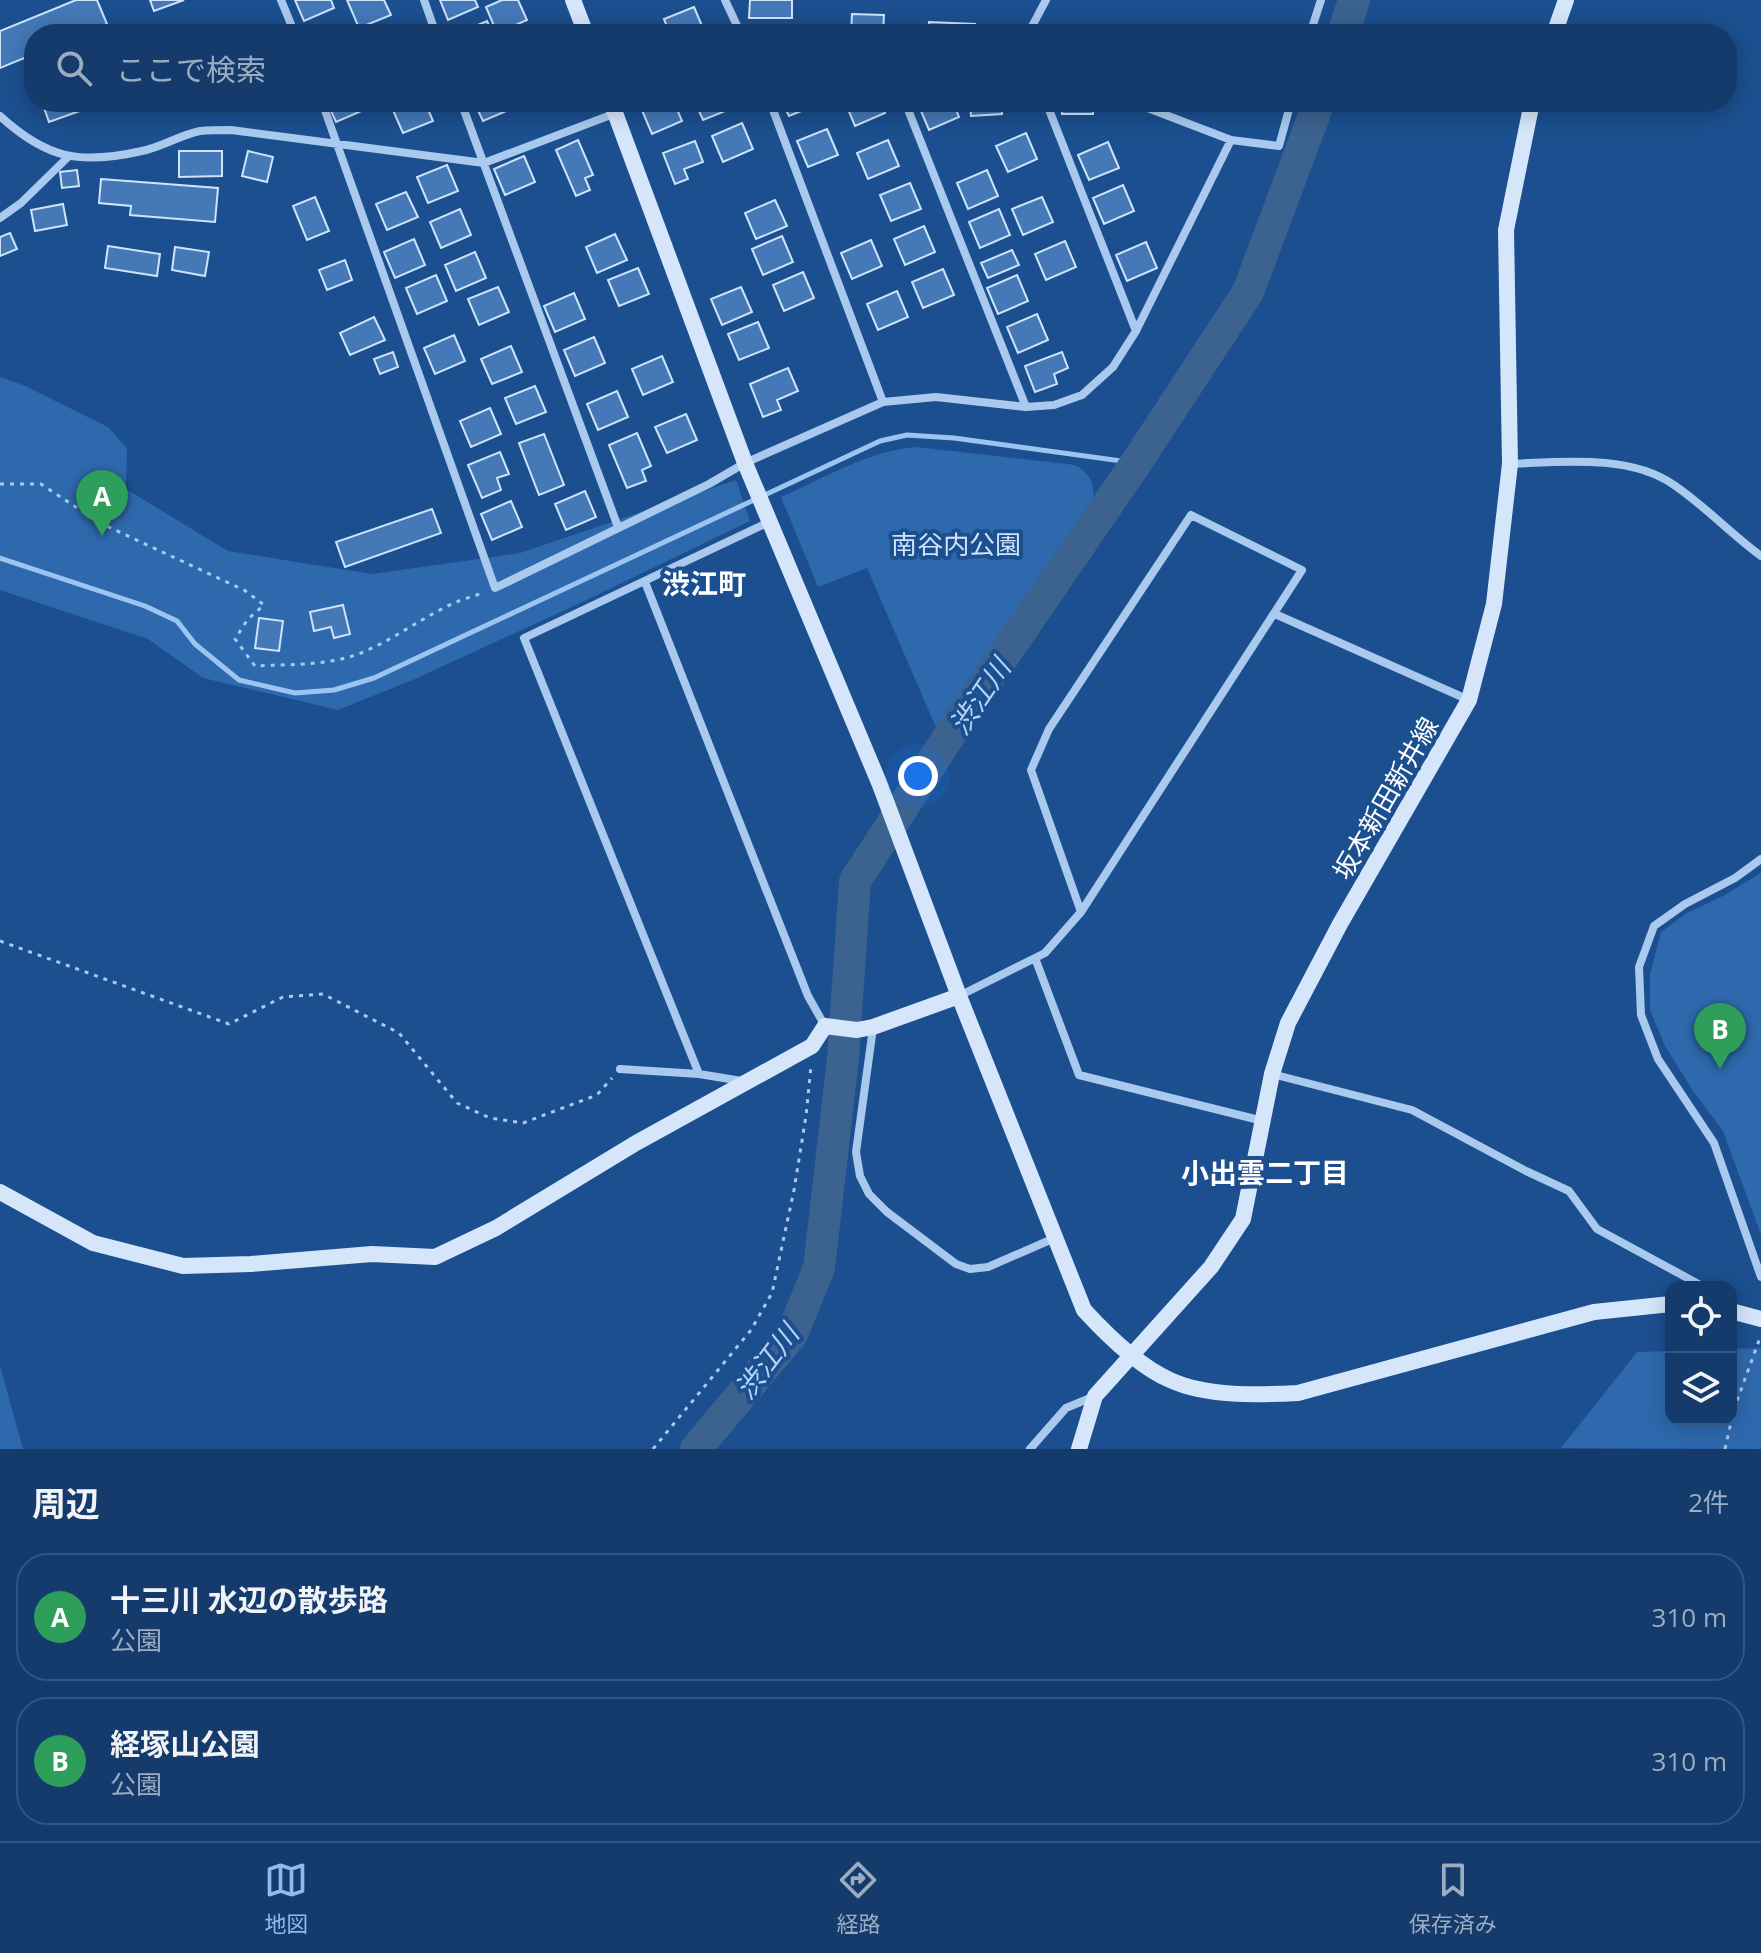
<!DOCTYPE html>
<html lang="ja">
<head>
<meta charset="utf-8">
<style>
	body { margin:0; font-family:"Open Sans","Noto Sans JP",sans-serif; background:#1d4271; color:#f1f3f6 }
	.controls { position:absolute; right:24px; bottom:24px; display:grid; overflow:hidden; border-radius:16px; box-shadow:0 4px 20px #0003 }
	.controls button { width:72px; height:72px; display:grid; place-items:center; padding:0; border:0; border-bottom:2px solid #33557e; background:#143b6b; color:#f1f3f6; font:40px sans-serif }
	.you { position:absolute; left:918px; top:776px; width:28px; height:28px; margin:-20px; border:6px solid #fff; border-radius:50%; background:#1a73e8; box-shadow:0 0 0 12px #1a73e833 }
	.badge { display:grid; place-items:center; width:52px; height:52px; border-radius:50%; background:#90b9f0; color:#fff; font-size:26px; font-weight:700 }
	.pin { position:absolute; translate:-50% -66px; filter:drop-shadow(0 2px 4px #0008) }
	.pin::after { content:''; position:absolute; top:42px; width:28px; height:24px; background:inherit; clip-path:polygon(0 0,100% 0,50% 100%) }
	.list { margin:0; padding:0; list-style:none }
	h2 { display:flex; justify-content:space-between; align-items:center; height:104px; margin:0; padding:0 32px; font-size:34px }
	h2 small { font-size:26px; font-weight:400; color:#9dadc1 }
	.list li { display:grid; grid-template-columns:52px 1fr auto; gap:24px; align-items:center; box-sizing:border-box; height:128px; margin:0 16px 16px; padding:0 16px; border:2px solid #33557e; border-radius:32px }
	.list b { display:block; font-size:30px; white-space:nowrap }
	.list p { margin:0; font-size:26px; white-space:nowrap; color:#9dadc1 }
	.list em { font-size:26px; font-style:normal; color:#9dadc1 }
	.icon { flex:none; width:44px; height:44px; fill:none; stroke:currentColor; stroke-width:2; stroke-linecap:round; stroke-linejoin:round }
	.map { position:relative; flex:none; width:1761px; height:1449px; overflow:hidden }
	.search { position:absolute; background:#143b6b; box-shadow:0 4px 20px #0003; left:24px; right:24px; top:24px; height:88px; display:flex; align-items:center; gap:20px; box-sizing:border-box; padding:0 28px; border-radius:32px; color:#9dadc1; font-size:30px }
	.sheet { height:392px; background:#143b6b }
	nav { display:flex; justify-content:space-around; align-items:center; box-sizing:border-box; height:112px; border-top:2px solid #33557e; background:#143b6b; font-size:22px; color:#9dadc1 }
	nav a { display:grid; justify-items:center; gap:4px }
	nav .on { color:#90b9f0 }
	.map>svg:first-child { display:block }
</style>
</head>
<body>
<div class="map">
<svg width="1761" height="1449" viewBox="0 0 1761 1449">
	<rect width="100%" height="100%" fill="#1b4f8f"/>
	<path fill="#2e69ad" d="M0,377L23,385L108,427L127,448L126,489L228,551L372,574L520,553L736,480L750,521L576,605L415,679L338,710L203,678L148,639L0,590Z
		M916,447L1075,465C1093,474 1095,488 1093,507L938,732L867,568L818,587L781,497C824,478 868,451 916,447Z
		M1761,873V1235L1723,1131L1693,1091L1665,1046L1650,1010V974L1661,932L1687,913L1723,896Z
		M1761,1348V1449L1561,1448L1637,1352L1671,1351V1419H1731V1349Z
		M0,1366L23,1449H0Z"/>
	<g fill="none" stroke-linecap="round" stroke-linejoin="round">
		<path stroke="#9cc4f0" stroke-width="5" d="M0,558L145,606L177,621L195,644L239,680L295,693L334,690L374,678L880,441L907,435L954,438L1136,463"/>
		<path stroke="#3c6290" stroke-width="32" d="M1343,34L1354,0
			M696,1449L792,1334L819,1268L843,1058L855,881L953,730L1136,463L1248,292L1319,102"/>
	</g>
	<path fill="#4478b7" stroke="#cfe3fa" stroke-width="2" d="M76,0H97L107,24L83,34H34V54L0,68V31Z
		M150,0H184L154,11Z
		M295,0H331L334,8L304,21Z
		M347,0H384L391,15L359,28Z
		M440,0H475L478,7L448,20Z
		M502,0H518L527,20L497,33L486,7Z
		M750,0H792V18H749Z
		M694,7L705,33L670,34L664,19Z
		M852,14L884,15L883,34H851Z
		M487,21L493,34H457Z
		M929,22L975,24L974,34H928Z
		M42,102H105L49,122Z
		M327,102H363L366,109L336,122Z
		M405,102H425L433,121L403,133L392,108Z
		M474,102H510L513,108L483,121Z
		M656,102H674L682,121L652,134L641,108Z
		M695,102H739L740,105L703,120Z
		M782,102H818L819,104L789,116Z
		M845,102H880L885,113L855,126Z
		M922,102H953L959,117L929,130L918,104Z
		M970,102H1001L1002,114L971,116Z
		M1062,102H1093V114H1062Z
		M742,123L753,149L723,162L712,136Z
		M827,129L838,155L808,167L797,141Z
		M1026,133L1037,159L1008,172L996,146Z
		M578,140L593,175L585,178L590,190L576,196L556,150Z
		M888,140L899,166L868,179L857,153Z
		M695,141L703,162L684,169L688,179L675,184L663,153Z
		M1108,142L1119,168L1089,180L1078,155Z
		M179,151H222V176L179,177Z
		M248,151L273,157L267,182L242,176Z
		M524,156L535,182L505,195L494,169Z
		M447,165L458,191L428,203L417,177Z
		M77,170L79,186L62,188L60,172Z
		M987,170L998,196L968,209L957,183Z
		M101,179L218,188L215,222L130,215L131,206L99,203Z
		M910,183L921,209L891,221L880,195Z
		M1123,185L1134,211L1104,224L1093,198Z
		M406,192L418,217L387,230L376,204Z
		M315,197L329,231L307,240L293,206Z
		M1042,197L1053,222L1023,235L1012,209Z
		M775,200L787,226L756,239L745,213Z
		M63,204L67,225L35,231L31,210Z
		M460,209L471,235L441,248L430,222Z
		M999,209L1010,235L980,248L969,222Z
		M924,226L935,252L905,265L894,239Z
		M10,233L17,249L0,256V237Z
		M615,234L627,260L597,273L586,247Z
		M782,236L793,262L763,275L752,249Z
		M414,239L425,265L395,278L384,252Z
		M871,240L882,266L852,279L841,253Z
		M1065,241L1076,267L1046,280L1035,254Z
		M1146,242L1157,268L1127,281L1116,255Z
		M108,246L160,254L157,276L105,268Z
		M175,247L209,252L205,276L172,270Z
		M1012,250L1019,265L988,278L981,263Z
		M475,252L486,278L456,291L445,265Z
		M345,260L352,280L327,290L319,270Z
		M638,268L649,294L619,306L608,280Z
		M943,269L954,295L923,308L912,282Z
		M803,272L814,298L784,311L773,285Z
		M436,275L447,301L417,314L406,288Z
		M1017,275L1028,301L998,314L987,288Z
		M498,287L509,312L479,325L468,299Z
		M741,287L752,312L722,325L711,299Z
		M897,291L908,317L878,330L867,304Z
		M574,293L585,319L555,332L544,306Z
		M1037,314L1048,340L1018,353L1007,327Z
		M374,317L385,340L350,355L340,333Z
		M758,322L769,348L739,360L728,334Z
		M454,335L465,361L435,374L424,348Z
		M594,337L605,363L575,376L564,350Z
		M511,346L522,372L492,384L481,359Z
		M393,352L398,367L380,374L374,359Z
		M1062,352L1068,368L1054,374L1057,384L1035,392L1025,366Z
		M662,356L673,382L643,395L632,369Z
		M788,368L798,391L777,400L781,410L763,417L750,384Z
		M535,386L546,412L516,424L505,398Z
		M617,391L628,417L598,430L587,404Z
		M490,408L501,434L471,447L460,421Z
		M686,414L697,440L667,453L655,427Z
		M637,433L651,466L642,470L646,481L627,488L609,445Z
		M544,434L564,485L539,495L519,443Z
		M500,452L509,474L497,478L501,490L482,498L468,465Z
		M585,491L596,517L566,530L555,504Z
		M511,501L522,527L492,540L481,514Z
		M432,509L441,533L345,567L336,542Z
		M343,605L350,634L334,638L331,627L314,631L310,612Z
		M259,618L283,621L279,651L255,648Z"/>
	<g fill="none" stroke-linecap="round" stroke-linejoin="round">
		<path stroke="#a9c9ee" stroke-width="3" stroke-dasharray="4 6" stroke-linecap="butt" d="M0,484H41L100,523L244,590L264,605L248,619L235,639L255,666C290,664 328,666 361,653C403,636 440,602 485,593
			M0,941L229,1024L283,997L323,994L399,1033L457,1103L490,1118L523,1123L597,1095L612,1078
			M653,1449L751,1330L772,1293L794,1190L806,1116L811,1066
			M1725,1449L1734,1409L1761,1335"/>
		<path stroke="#a9c9ee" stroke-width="8" d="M281,0L295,34
			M424,0L436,34
			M725,0L741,34
			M1028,34L1046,0
			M1310,34L1321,0
			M322,102L495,588L709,484L745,463L883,402L936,397L1026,407L1054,405L1082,395L1113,367L1136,331L1231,140
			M461,102L618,527
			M770,102L883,402
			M905,102L1026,407
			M1046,102L1136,331
			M1132,102L1231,140L1279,146L1291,102
			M0,116C47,159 80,165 142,151C162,147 180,135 200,131C210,130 221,130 231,130L484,163L616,113L628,102
			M0,218L21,203L67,158
			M1510,464C1561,462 1630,454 1674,485C1705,506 1731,534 1761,556
			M645,582L808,996L825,1026
			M1275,614L1469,700
			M1761,859L1735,878L1685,904L1654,926L1639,967L1641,1015L1658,1059L1714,1143L1761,1277
			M1035,958L1079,1075L1263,1121
			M959,996L1045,953L1081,912L1302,570L1191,515L1049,729L1031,770L1081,912
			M873,1028L856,1152L860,1176L869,1194L887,1212L956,1264L970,1269L988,1267L1057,1237
			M620,1069L699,1074
			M1272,1074L1412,1110L1526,1171L1569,1191L1597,1229L1704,1287
			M742,1081L699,1074L524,638L771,521
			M1030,1449L1066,1408L1095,1396"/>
		<path stroke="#d6e6fa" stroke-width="16" d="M573,0L586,34
			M1554,34L1566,0
			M611,102L745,463L880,785L959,996L1084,1310C1107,1335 1138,1366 1170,1380C1207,1397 1258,1395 1298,1393L1594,1312L1671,1304
			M0,1192L93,1243L183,1266L251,1264L372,1254L435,1257L496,1228L636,1143L812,1046L825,1026L857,1030L873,1027L959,996
			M1731,1311L1761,1319
			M1079,1449L1095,1396L1211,1267L1243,1219L1272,1074L1288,1023L1340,924L1469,700L1494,604L1510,464L1506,230L1532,102"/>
	</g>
	<g text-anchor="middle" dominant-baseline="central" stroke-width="8" stroke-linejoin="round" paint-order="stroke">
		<g font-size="26" fill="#cfe3fa" stroke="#1b4f8f">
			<text x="956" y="544">南谷内公園</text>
		</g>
		<g font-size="26" fill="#fff" stroke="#1b4f8f">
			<text transform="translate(1385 798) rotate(-60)">坂本新田新井線</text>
		</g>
		<g font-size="28" font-weight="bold" fill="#fff" stroke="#1b4f8f">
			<text x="704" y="583">渋江町</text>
			<text x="1265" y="1172">小出雲二丁目</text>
		</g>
		<g font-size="28" font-style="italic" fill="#b5d3f5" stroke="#1b4f8f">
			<text transform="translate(979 696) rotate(-56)">渋江川</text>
			<text transform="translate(766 1361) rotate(-53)">渋江川</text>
		</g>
	</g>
</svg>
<div class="controls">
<button><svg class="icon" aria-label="locate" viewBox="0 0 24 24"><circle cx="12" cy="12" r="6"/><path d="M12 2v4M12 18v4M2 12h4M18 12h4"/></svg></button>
<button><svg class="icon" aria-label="layers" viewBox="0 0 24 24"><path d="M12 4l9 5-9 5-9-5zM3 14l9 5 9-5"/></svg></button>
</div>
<div class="you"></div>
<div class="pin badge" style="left:102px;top:536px;background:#2e9e5b">A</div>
<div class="pin badge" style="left:1720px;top:1069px;background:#2e9e5b">B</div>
<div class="search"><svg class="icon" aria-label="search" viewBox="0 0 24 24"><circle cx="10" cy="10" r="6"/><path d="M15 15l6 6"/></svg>ここで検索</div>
</div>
<section class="sheet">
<h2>周辺<small>2件</small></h2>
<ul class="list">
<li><span class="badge" style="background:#2e9e5b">A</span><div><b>十三川 水辺の散歩路</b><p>公園</p></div><em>310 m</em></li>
<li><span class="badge" style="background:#2e9e5b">B</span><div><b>経塚山公園</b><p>公園</p></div><em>310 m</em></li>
</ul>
</section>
<nav>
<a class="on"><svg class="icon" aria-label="map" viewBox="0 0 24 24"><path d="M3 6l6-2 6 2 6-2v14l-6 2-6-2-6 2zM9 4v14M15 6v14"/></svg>地図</a>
<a><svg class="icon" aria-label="directions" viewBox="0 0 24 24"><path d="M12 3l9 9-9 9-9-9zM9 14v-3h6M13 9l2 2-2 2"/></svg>経路</a>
<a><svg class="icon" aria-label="saved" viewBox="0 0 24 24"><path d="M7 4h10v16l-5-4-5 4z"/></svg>保存済み</a>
</nav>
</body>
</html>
